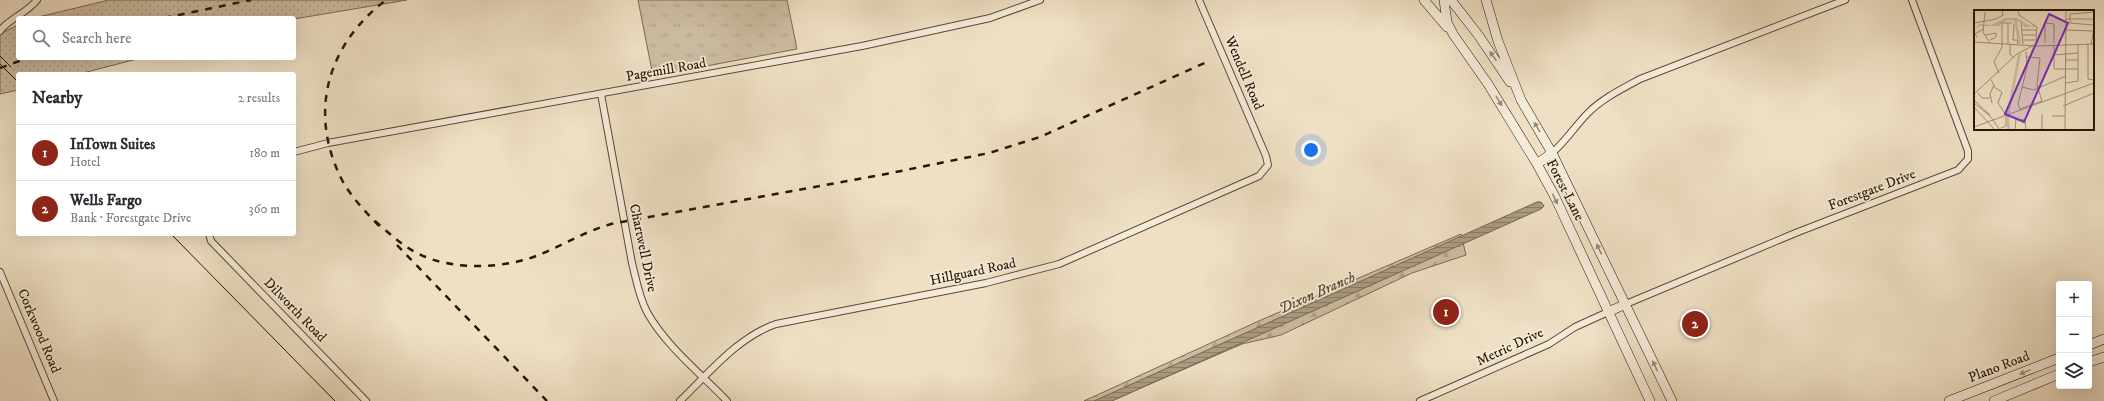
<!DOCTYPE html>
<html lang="en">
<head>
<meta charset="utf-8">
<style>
	body { margin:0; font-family:"IM FELL DW Pica",serif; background:#f2f2f3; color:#2b2b33 }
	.controls { position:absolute; right:12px; bottom:12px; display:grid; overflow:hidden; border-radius:4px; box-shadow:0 4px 16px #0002 }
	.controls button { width:36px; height:36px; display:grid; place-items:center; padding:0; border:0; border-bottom:1px solid #e1e1e2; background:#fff; color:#2b2b33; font:20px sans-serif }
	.you { position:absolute; left:1311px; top:150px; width:14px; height:14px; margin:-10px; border:3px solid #fff; border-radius:50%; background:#1a73e8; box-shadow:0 0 0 6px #1a73e833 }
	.badge { display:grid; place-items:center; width:26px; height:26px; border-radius:50%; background:#8f2418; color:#fff; font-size:13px; font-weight:700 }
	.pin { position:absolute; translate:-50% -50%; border:2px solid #fff; box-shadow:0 1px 4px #0006 }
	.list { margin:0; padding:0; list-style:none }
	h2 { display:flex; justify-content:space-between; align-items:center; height:52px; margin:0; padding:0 16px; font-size:17px }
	h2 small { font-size:13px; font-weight:400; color:#7c7c81 }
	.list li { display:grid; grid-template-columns:26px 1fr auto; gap:12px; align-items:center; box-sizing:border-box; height:56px; padding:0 16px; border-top:1px solid #e1e1e2 }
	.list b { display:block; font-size:15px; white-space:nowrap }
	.list p { margin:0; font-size:13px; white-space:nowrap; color:#7c7c81 }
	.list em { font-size:13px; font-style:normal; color:#7c7c81 }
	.icon { flex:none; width:22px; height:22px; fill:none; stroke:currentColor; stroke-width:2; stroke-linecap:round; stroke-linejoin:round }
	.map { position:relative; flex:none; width:2104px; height:401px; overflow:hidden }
	.search { position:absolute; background:#fff; box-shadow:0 4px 16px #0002; left:16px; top:16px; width:280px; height:44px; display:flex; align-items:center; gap:10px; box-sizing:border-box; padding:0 14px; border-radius:4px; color:#7c7c81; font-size:15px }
	.panel { position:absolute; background:#fff; box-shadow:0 4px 16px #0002; left:16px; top:72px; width:280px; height:164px; border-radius:4px }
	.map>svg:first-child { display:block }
</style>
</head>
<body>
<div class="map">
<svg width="2104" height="401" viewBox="0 0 2104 401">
	<defs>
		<pattern id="grass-dots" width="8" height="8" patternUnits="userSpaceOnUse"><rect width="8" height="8" fill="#cdbea4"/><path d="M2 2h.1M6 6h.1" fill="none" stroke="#b0a38c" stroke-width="1.8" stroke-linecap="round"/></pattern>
		<pattern id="forest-firs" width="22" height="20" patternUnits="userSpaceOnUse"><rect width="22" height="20" fill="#cdbea4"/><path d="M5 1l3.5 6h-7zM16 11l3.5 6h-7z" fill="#b0a38c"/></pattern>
		<pattern id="park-tufts" width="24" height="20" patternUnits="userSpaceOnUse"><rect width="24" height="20" fill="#cdbea4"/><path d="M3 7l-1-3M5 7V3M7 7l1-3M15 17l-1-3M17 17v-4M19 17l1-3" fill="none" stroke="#b0a38c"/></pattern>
		<pattern id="water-rules" width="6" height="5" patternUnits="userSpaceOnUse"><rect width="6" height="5" fill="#ab9c83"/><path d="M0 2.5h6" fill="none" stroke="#8b7e69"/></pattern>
	</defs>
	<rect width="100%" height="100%" fill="#efe0c5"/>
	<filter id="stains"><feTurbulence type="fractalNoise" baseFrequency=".005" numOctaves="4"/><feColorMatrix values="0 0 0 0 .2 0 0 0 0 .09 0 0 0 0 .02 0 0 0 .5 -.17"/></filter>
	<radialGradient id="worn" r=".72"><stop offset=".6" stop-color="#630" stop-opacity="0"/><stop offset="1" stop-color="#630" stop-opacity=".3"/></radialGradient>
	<path fill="url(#grass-dots)" stroke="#7a6a54" d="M109,0H407L294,19L34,18Z
		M18,25V58H141L79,74H18V90L0,94V34Z"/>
	<path fill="url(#forest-firs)" stroke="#7a6a54" d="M1461,234L1466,255L1412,273L1281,335L1242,344L1111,401H1084L1261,320Z"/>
	<path fill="url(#park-tufts)" stroke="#7a6a54" d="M638,0H787L797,49L653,76Z"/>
	<path fill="url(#water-rules)" stroke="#766750" d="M1537,202H1541L1544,206L1541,209L1112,401H1094Z"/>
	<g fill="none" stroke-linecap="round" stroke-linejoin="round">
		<defs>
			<path id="street" d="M0,31C8,19 26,14 37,0
				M601,94L632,263C636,279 639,297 647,312C665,345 701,374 727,401
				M294,152L328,143L862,46L990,18L1040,0
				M1552,153C1566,141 1575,126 1588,113C1603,98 1622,89 1640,79L1845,0
				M209,234L211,241L366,401
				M0,272L54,401
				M1626,304L1798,232L1958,170L1968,159V151L1912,0
				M680,401C709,373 738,337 776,324L986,283L1059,264L1259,176L1268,165L1266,156L1199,0
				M1420,401L1549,344L1575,327L1608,312"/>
			<path id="secondary" d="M1424,0L1447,27
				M1444,0L1447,22L1453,34L1488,84L1537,164L1555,197L1650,401
				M1451,0L1479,36L1510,82
				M1486,0L1498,41L1521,100L1552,153L1672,401
				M1537,164L1552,153
				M1608,312L1626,304
				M2089,345L2104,339
				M2089,362L2104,357
				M1949,401L2059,358
				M1994,401L2059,374"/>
		</defs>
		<use href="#street" stroke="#584934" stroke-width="8"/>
		<use href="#secondary" stroke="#261703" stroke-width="10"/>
		<use href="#street" stroke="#f5ebd9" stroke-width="6"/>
		<use href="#secondary" stroke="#f5ebd9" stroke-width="9"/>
		<path stroke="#261703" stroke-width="1" d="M0,56L11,67
			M0,64L18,82
			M171,234L335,401"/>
		<path stroke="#261703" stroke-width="2.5" stroke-dasharray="7 7" stroke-linecap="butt" d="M164,18L251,0
			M0,68L28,58
			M375,221C389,233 402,246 419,254C452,271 507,269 541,254C565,244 586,231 611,224L891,173L989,153L1040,137L1209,61
			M379,226C365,211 350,196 341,178C308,111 328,44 386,0
			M397,245L547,401"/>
	</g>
	<defs><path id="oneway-solid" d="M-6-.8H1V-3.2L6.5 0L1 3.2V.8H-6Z"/></defs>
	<g fill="#988c79">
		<use href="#oneway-solid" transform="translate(1493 56) rotate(-125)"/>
		<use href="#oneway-solid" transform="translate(1499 101) rotate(59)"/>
		<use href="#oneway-solid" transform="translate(1537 127) rotate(-121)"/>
		<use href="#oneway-solid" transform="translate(1555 199) rotate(64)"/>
		<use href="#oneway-solid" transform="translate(1599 249) rotate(-116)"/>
		<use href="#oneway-solid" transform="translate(1655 366) rotate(-115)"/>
		<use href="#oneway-solid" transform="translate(2025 372) rotate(158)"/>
	</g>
	<g text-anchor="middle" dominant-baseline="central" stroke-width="3.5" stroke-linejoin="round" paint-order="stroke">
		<g font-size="14" fill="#261703" stroke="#f5ebd9">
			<text transform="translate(666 70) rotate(-10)">Pagemill Road</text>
			<text transform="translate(1244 73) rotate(67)">Wendell Road</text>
			<text transform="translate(1565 190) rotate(63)">Forest Lane</text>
			<text transform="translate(1872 190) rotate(-21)">Forestgate Drive</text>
			<text transform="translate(643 248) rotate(78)">Chartwell Drive</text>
			<text transform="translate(973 272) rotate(-12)">Hillguard Road</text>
			<text transform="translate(295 310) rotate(46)">Dilworth Road</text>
			<text transform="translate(39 331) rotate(67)">Corkwood Road</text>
			<text transform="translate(1510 347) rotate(-25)">Metric Drive</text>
			<text transform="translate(1999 367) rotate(-21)">Plano Road</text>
		</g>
		<g font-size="15" font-style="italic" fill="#5b4c36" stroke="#f5ebd9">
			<text transform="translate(1317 293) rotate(-24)">Dixon Branch</text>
		</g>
	</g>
	<g transform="translate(1974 10)">
		<rect width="120" height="120" fill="#efe0c5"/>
		<path d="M40,10L47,11L56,17L62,15V16L60,17H50L47,12H43L47,33H44ZM47,43L35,106L36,120H33V103L44,45Z" fill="#cdbea4"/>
		<path d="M32,8H43L57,16L62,15L56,17L47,11L33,10L25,16H6L0,20L6,14L17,15Z" fill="#cdbea4"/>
		<path fill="none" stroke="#9f9077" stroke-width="1" d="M44,0L45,5L63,17L62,30H49M11,2L9,22L16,33M120,2L96,4V13L120,15M91,9H120M47,12L49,34M0,13L22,9L29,5L28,0M40,14L39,30H43L44,34M48,20H63M91,20L120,21M12,25L22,23V27L16,30M49,25H62M3,27L1,24L9,19M0,32L62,36L120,34M71,33V13L80,14V33M34,34V13M114,34V69L120,70M117,34L120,19M36,35V44L39,47M80,35V59H104M52,42L53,57L44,94L46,99L68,91L63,75L66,48L53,47M80,45L104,43M91,50H104M25,63L20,52L28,37V13H38M17,70L20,75L16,84L18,93M92,73L104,71V34M20,77L28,82L24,93M48,77L60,80L92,66M4,83L8,88H16M0,84L43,44L60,35M0,90L16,105M0,93L16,106L26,120M24,93L32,105M89,96L120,83M0,97L21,120M78,106H91M0,117L120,73M27,118L32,116V104M41,120L42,109L51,110L52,120M68,120V104M91,120L92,0"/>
		<path fill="#7b2cbf" fill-opacity="0.15" stroke="#7b2cbf" stroke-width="2" d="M75,4L94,13L50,112L31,104Z"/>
		<rect width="120" height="120" fill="none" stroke="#261703" stroke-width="2"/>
	</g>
	<rect width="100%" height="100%" filter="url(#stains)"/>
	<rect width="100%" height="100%" fill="url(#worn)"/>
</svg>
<div class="controls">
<button>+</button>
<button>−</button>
<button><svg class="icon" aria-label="layers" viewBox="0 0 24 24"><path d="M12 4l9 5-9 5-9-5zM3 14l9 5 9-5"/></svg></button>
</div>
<div class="you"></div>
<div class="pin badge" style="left:1446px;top:312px">1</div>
<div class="pin badge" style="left:1695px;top:324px">2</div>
<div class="search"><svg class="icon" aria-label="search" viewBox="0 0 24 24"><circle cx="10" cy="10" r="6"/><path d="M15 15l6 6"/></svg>Search here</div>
<section class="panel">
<h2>Nearby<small>2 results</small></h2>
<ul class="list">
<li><span class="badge">1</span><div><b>InTown Suites</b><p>Hotel</p></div><em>180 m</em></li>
<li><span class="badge">2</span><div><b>Wells Fargo</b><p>Bank · Forestgate Drive</p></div><em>360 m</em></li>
</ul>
</section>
</div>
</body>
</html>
